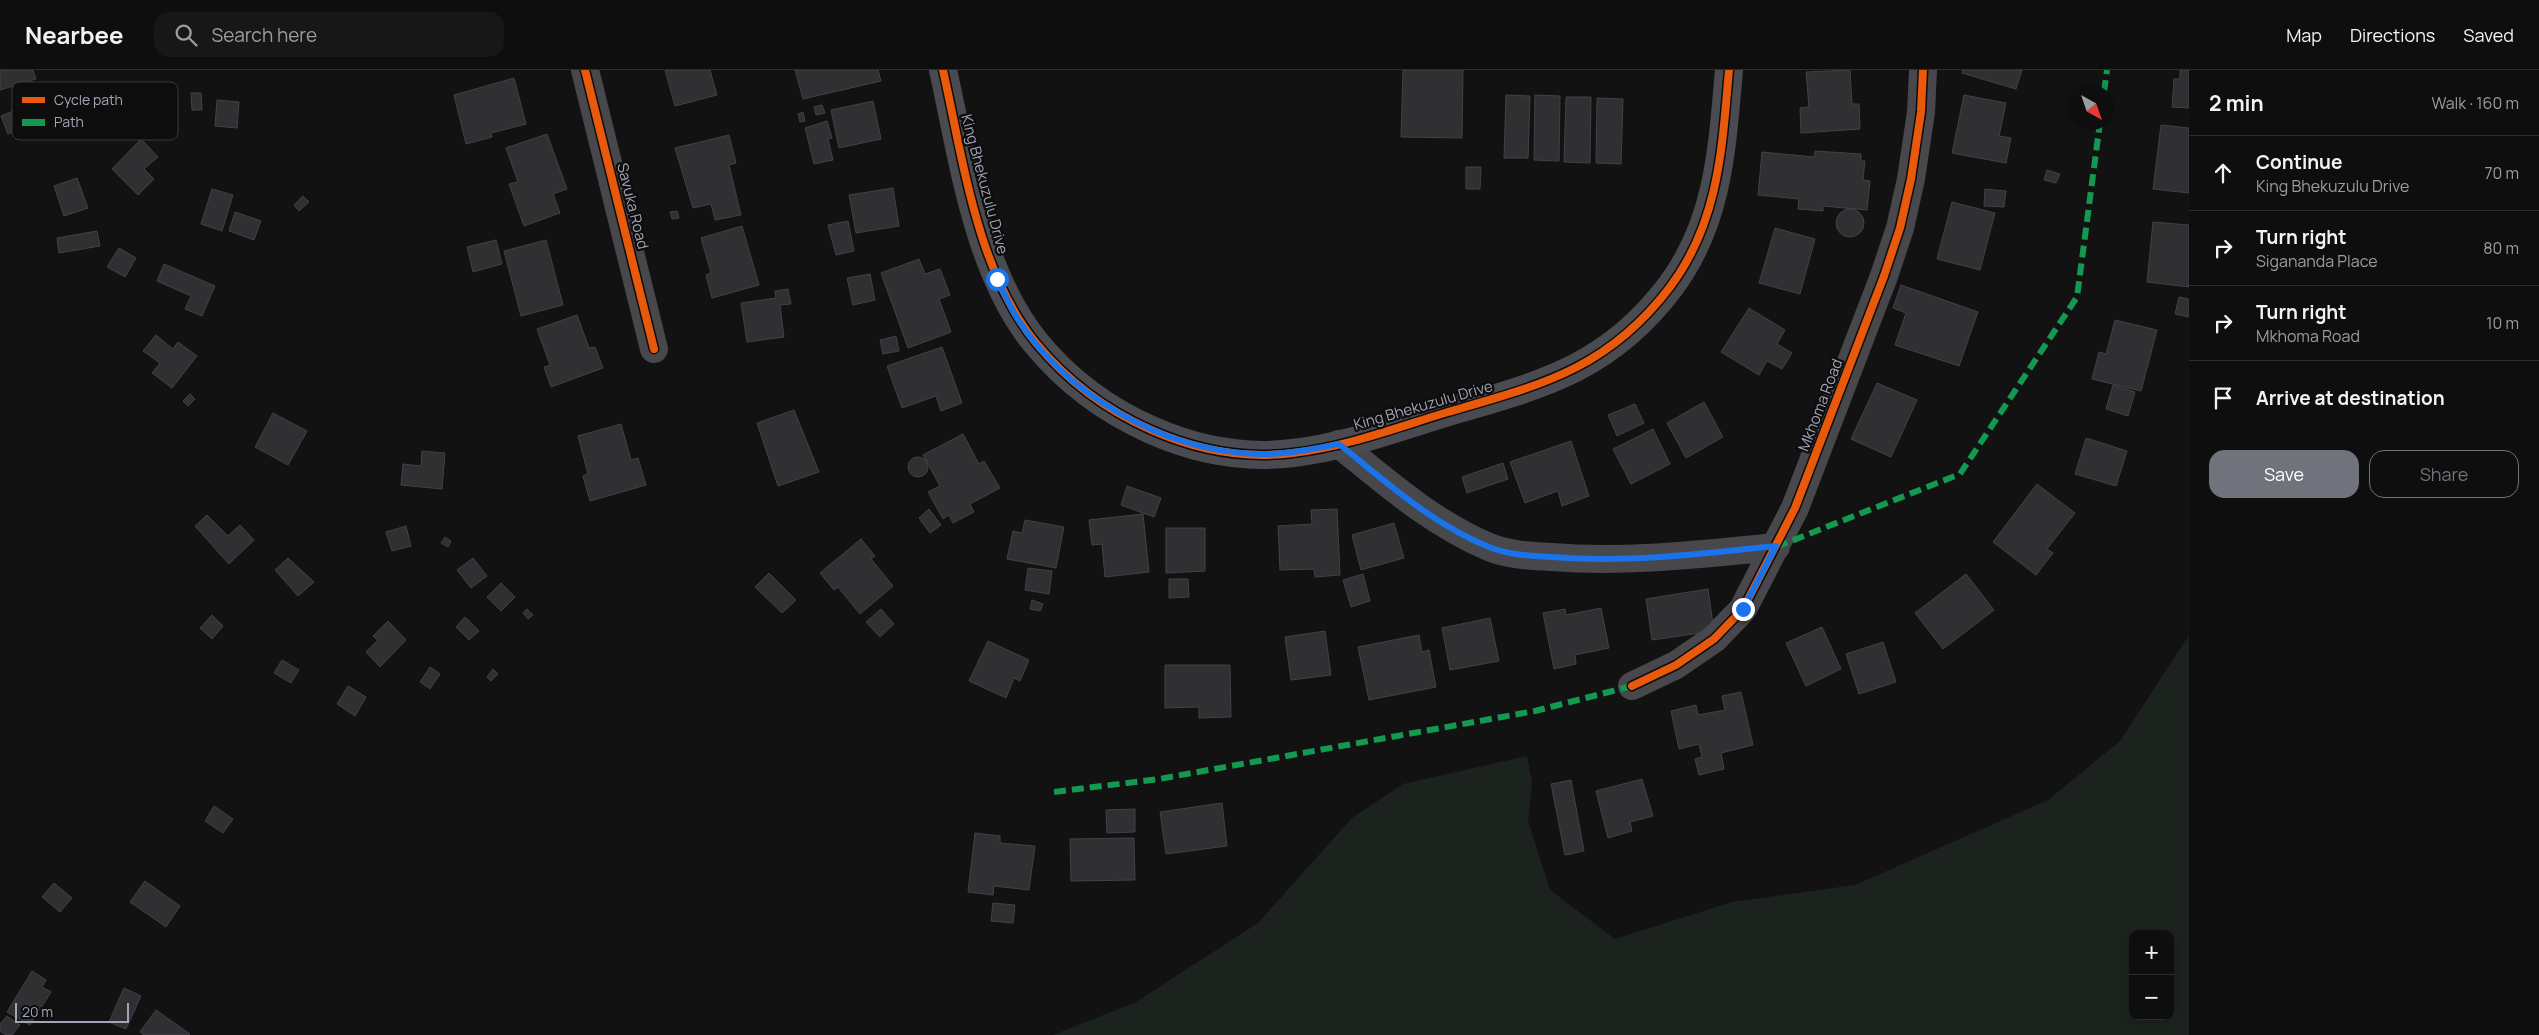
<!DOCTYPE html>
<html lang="en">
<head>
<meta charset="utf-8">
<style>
	body { margin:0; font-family:Manrope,sans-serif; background:#171717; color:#f1f3f6 }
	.controls { position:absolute; right:15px; bottom:15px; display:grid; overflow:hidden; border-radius:10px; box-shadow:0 2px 8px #0003 }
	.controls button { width:45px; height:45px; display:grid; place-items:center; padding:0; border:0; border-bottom:1px solid #2e2e2e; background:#0e0e0e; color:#f1f3f6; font:25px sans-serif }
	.compass { position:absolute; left:2069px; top:15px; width:45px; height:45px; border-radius:50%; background:#0e0e0e; box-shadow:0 2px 8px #0003; rotate:140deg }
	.scale { position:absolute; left:15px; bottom:12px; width:114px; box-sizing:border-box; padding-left:5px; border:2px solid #a2a5b5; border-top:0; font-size:14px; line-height:18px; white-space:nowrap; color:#a2a5b5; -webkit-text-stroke:4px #0d0d0e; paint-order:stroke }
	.stop { position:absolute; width:15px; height:15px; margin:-11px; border:4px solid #1a73e8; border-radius:50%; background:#fff }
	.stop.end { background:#1a73e8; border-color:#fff; box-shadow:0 1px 5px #0008 }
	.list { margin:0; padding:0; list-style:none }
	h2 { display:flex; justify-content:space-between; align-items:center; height:65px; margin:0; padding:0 20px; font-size:21px }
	h2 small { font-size:16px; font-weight:400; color:#9b9c9e }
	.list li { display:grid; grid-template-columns:32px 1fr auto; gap:15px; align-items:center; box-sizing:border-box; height:75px; padding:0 20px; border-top:1px solid #2e2e2e }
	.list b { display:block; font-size:19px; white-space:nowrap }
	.list p { margin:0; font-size:16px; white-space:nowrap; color:#9b9c9e }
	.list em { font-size:16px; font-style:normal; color:#9b9c9e }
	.actions { display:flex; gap:10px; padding:15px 20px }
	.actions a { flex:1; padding:11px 0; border:1px solid #70727c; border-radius:15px; text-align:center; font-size:18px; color:#70727c }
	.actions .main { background:#70727c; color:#fff }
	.icon { flex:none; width:28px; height:28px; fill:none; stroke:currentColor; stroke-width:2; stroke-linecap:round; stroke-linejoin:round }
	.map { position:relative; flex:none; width:2189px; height:965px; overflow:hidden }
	header { display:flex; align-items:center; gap:30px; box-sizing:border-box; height:70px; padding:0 25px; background:#0e0e0e; border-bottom:1px solid #2e2e2e }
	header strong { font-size:24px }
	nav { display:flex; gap:28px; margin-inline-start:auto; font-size:18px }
	.search { width:350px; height:45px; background:#171717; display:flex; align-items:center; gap:12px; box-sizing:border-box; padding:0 18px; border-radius:15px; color:#9b9c9e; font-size:19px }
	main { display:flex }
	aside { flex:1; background:#0e0e0e }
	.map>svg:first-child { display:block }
</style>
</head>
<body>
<header>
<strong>Nearbee</strong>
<div class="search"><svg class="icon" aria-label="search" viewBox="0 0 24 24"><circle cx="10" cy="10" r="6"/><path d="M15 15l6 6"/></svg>Search here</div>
<nav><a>Map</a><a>Directions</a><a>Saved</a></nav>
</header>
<main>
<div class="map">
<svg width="2189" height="965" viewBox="0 0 2189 965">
	<rect width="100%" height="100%" fill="#121213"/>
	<path fill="#1c231e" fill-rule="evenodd" d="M2189,565V965H1053L1136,932L1258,853L1352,748L1403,714L1527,686L1532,712L1528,751L1550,820L1615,869L1732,832L1855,815L2048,730L2120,671ZM2133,864H2170V946H2133Z"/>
	<path fill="#303032" stroke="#414247" d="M0,0H33L36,9L0,20Z
		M665,0H710L717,25L675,36Z
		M795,0H878L881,11L803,29Z
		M1403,0H1463L1462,68L1401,67Z
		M1850,0L1852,34H1859L1860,59L1801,63L1800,38L1809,37L1806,2Z
		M1963,0H2022L2016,19L1962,3Z
		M2180,0H2189V38L2172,37L2174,9H2180Z
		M514,8L526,54L491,63L492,67L466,74L454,25Z
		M191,23H201L202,40H192Z
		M1506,25L1530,26L1528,88H1504Z
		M1535,25L1560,26L1559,91L1534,90Z
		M1964,25L2006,33L1999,66L2011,68L2006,93L1952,83Z
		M1566,27H1591L1590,93L1564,92Z
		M1597,28L1623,29L1621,94L1596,93Z
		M217,30L239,32L237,58L215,56Z
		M873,31L881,69L839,78L831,40Z
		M35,32L42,50L8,64L1,46Z
		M822,35L825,43L816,45L814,37Z
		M803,42L805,51L800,52L798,44Z
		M827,51L832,68L828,69L833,90L814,94L805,58Z
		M2161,55L2189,58V123L2153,119Z
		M547,64L567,119L553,124L560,143L524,156L509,114L518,112L506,78Z
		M729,65L736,93L729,95L741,145L715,150L711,134L693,138L675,78Z
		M141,69L158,87L144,99L154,109L138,125L112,99Z
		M1815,81L1861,84V91H1865L1863,110L1870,111L1867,140L1823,136V141L1798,139L1799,129L1758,125L1762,82L1814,87Z
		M1466,97H1481L1480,119H1466Z
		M2047,100L2060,104L2056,113L2044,110Z
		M77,108L88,138L64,146L54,116Z
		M893,118L899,156L856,163L849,125Z
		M212,119L233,125L222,161L201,154Z
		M1985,119L2006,121L2004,137L1984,136Z
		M303,126L309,132L299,141L294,135Z
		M1952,132L1995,143L1980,200L1937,189Z
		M1836 153a14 14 0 1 1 28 0a14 14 0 1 1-28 0Z
		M677,141L679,148L672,149L670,142Z
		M235,142L261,151L254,170L229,161Z
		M848,151L854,181L836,185L828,155Z
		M2153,152L2189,155V217L2147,212Z
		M742,156L759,215L712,228L706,205L711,203L701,168Z
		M1775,158L1815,169L1800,224L1759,213Z
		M97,161L100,176L59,183L57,168Z
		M496,170L502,194L473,202L467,177Z
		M546,170L563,235L521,246L504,181Z
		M119,178L136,188L125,207L107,197Z
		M919,189L925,204L940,199L950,225L939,229L951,262L908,278L881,203Z
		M164,194L215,216L202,246L185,239L191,226L157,211Z
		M870,204L875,230L853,235L847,208Z
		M1901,215L1978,242L1959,296L1895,275L1906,243L1893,238Z
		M788,219L791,234L780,235L784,267L747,272L741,233L776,228L775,221Z
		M2179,227L2189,229V247L2175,244Z
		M1749,238L1785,260L1777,274L1792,283L1782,299L1767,291L1759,305L1721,282Z
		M577,245L589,278L595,277L603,298L551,317L544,297L550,295L537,259Z
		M2115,250L2157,260L2141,321L2092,309L2099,282L2106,284Z
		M156,265L173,279L178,272L197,286L172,318L152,303L160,293L143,281Z
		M896,266L899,281L883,284L880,270Z
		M942,277L962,333L941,341L936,326L902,338L887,296Z
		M1877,313L1917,330L1891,387L1851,369Z
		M2113,315L2135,322L2128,346L2106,339Z
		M190,324L195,329L188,336L183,331Z
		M1704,332L1723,367L1686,388L1667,353Z
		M1635,334L1644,353L1617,366L1608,345Z
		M794,340L819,402L778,416L757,353Z
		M273,343L307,361L288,395L255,377Z
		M621,354L631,390L638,388L646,415L590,431L583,406L588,404L578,366Z
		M1653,359L1670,394L1631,414L1613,379Z
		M963,364L979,394L984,391L1000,418L970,434L974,442L953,453L949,445L943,449L928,422L940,416L923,385Z
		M2086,368L2127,381L2116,416L2075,404Z
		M1571,371L1589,426L1562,436L1558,421L1525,433L1510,392Z
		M422,381L445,383L442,419L401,415L403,394L421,396Z
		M908 397a10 10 0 1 1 20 0a10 10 0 1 1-20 0Z
		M1503,393L1508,409L1467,423L1462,407Z
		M2037,414L2075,443L2047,479L2053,483L2036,505L1993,472Z
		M1127,416L1161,428L1154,447L1121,435Z
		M929,439L941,455L930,463L919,448Z
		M1337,439L1340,505L1315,507L1314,499L1280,500L1278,456L1312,454L1311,440Z
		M1143,444L1149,502L1105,507L1102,474L1092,475L1089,450Z
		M207,445L228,466L240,455L254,470L229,494L195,456Z
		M1025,450L1064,457L1056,498L1007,489L1013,461L1022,463Z
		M1394,453L1404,488L1361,500L1352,465Z
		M406,456L411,476L392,481L386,462Z
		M1166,458H1205V501L1166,503Z
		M445,467L451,471L448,477L441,473Z
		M861,469L875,486L871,489L893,516L860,544L838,517L834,520L820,503Z
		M288,488L314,512L298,526L275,500Z
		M473,488L487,506L471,518L457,500Z
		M1028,498L1052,501L1049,524L1025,520Z
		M769,503L796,530L782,543L755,517Z
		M1363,504L1370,531L1351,537L1343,510Z
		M1966,504L1994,540L1943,579L1915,543Z
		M1169,509H1188L1189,527L1169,528Z
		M501,513L515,527L501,541L487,527Z
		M1708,519L1714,561L1652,570L1646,529Z
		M1032,530L1043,534L1040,541L1030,539Z
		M1601,538L1609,578L1575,585L1576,594L1554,599L1543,543L1565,539L1566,545Z
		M527,539L533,545L528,549L523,543Z
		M881,539L894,554L880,567L866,552Z
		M212,545L223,556L212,569L200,558Z
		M465,547L479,561L469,570L456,557Z
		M1490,548L1499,591L1450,600L1442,558Z
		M388,551L406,570L380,597L366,582L378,570L373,566Z
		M1822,557L1841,599L1806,616L1786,573Z
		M1325,561L1331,605L1291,610L1285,567Z
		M1419,565L1422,582L1429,580L1436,617L1369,630L1358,577Z
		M988,571L1029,590L1020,611L1014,608L1006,628L969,611Z
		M1883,572L1896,612L1859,624L1846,584Z
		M282,590L299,600L291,613L274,603Z
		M1165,595H1230L1231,647L1199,648V637L1165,638Z
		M430,597L440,604L430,619L420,612Z
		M493,599L498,604L491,611L487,607Z
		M348,616L366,627L355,646L337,634Z
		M1741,622L1753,675L1721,683L1724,699L1699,705L1695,689L1702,687L1699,674L1679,679L1671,641L1696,635L1698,645L1725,640L1722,626Z
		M1642,709L1653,746L1630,752L1632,761L1608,768L1596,721Z
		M1571,710L1584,781L1565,785L1551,714Z
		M1222,733L1227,776L1166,784L1160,742Z
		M214,736L233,749L223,763L205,751Z
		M1135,739V762L1107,763L1106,740Z
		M975,763L1000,766V773L1035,776L1029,820L994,816L993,825L968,822Z
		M1134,768L1135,810L1071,811L1070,769Z
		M145,811L180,836L166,857L130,832Z
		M54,813L72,828L60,842L42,827Z
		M993,833L1015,835L1013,853L991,851Z
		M32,901L46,910L42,917L51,922L30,955L7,942Z
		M124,918L141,926L126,959L109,952Z
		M156,940L190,964L189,965H144L140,962Z
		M7,946L20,955L12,965H6L0,961V954Z"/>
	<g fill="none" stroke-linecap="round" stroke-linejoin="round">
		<path stroke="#47474c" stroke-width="28" d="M585,0L654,279
			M1339,374C1386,412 1432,453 1489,477C1508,485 1532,486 1552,487C1627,493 1702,484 1776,477
			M1632,616L1676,595L1714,569L1743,539L1795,438L1884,206L1900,158L1911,109L1921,42L1923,0"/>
		<path stroke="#4a4b50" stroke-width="28" d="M943,0C963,89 977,201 1036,273C1096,346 1197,395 1293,383C1346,377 1398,357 1448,342C1541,315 1608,299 1670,217C1719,152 1722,78 1729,0"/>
		<path stroke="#139951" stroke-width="6" stroke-dasharray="12 6" stroke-linecap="butt" d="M2104,22L2107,0
			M1776,477L1960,404L2077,227L2100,52
			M1054,722L1159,709L1535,641L1632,616"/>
		<defs>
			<path id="cycleway" d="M585,0L654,279
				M943,0C963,89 977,201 1036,273C1096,346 1197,395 1293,383C1346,377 1398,357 1448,342C1541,315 1608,299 1670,217C1719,152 1722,78 1729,0
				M1632,616L1676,595L1714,569L1743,539L1795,438L1884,206L1900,158L1911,109L1921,42L1923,0"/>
		</defs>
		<use href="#cycleway" stroke="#0d0d0e" stroke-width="11"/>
		<use href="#cycleway" stroke="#e8590c" stroke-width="8"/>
	</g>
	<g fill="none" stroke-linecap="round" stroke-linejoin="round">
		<path stroke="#1a73e8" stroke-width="6" d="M997,209C1003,220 1008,232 1014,243C1063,324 1163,381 1257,384C1285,385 1312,379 1339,374C1386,412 1432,454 1489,477C1508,485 1532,486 1552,487C1627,493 1702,484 1776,476L1743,539"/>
	</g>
	<g text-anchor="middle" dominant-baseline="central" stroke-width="4.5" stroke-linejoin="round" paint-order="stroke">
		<g font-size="15" fill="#a2a5b5" stroke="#0d0d0e">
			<text transform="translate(985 114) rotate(75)">King Bhekuzulu Drive</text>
			<text transform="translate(633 136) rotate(76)">Savuka Road</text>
			<text transform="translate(1423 335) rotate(-16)">King Bhekuzulu Drive</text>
			<text transform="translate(1820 335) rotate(-69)">Mkhoma Road</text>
		</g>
	</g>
	<rect x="12" y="12" width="166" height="58" rx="8" fill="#0d0d0e" stroke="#3a3b40" stroke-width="1"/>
	<rect x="22" y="27" width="23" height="6" fill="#e8590c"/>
	<rect x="22" y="49" width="23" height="7" fill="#139951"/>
	<g font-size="14" fill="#a2a5b5">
		<text x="54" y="35">Cycle path</text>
		<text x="54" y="57">Path</text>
	</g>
</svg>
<div class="controls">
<button>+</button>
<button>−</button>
</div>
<svg class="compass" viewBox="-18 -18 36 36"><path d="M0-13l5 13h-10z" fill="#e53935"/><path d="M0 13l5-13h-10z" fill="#9b9c9e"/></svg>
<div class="scale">20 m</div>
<div class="stop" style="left:997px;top:209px"></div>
<div class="stop end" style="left:1743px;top:539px"></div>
</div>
<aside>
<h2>2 min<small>Walk · 160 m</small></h2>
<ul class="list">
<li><svg class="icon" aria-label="ahead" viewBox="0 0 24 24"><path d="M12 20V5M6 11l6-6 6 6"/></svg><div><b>Continue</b><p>King Bhekuzulu Drive</p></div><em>70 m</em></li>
<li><svg class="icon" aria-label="right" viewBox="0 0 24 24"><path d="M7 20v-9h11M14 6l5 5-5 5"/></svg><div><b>Turn right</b><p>Sigananda Place</p></div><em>80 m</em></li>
<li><svg class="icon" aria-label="right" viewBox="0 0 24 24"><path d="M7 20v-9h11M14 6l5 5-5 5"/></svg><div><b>Turn right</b><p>Mkhoma Road</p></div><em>10 m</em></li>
<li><svg class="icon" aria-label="arrive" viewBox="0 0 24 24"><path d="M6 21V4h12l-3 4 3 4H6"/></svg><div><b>Arrive at destination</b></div></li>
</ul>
<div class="actions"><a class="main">Save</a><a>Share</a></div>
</aside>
</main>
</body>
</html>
